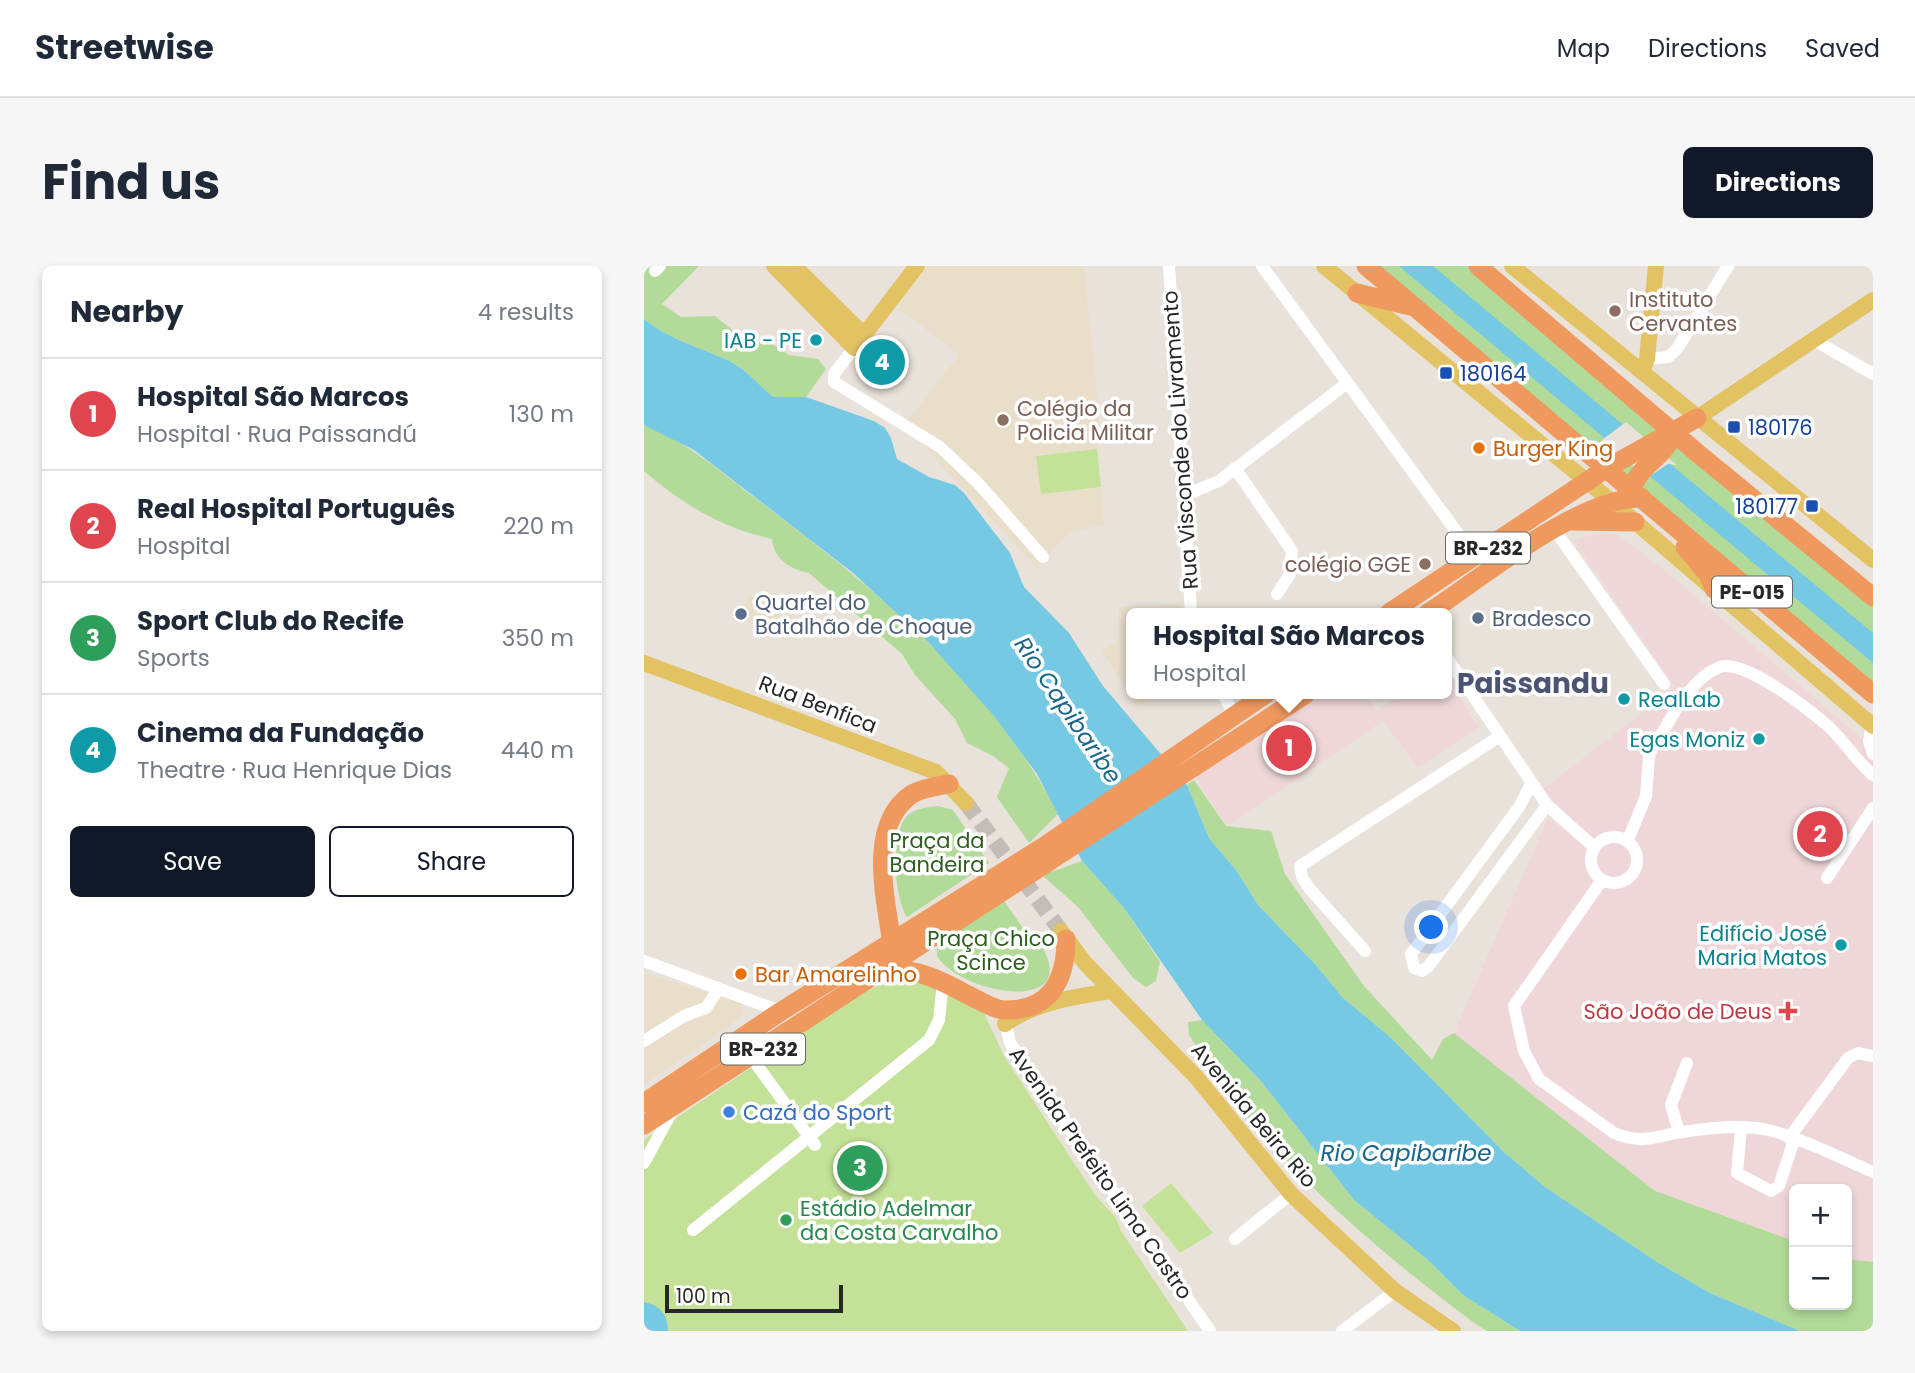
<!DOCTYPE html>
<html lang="en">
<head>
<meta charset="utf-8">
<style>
	body { margin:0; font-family:Poppins,sans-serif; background:#f6f6f7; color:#1f2937 }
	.controls { position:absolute; right:21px; bottom:21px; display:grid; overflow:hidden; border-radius:10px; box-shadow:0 4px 10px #0003 }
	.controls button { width:63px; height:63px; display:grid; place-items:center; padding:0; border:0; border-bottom:2px solid #e0e1e3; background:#fff; color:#1f2937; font:35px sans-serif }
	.scale { position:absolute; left:21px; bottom:18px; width:178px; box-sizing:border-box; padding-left:7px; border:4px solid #272727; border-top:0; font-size:19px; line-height:24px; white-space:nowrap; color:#272727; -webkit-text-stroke:5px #fff; paint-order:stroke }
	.you { position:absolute; left:788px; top:662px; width:24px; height:24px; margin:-18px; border:5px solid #fff; border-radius:50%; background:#1a73e8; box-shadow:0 0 0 10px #1a73e833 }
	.badge { display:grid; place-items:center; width:46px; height:46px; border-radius:50%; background:#111827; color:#fff; font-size:23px; font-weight:700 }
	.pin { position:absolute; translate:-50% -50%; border:4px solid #fff; box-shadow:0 2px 7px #0006 }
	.popup { position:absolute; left:482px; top:342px; width:326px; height:91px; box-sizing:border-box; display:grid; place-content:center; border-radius:10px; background:#fff; filter:drop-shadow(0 2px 5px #0005); font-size:23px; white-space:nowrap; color:#747a83 }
	.popup b { font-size:26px; color:#1f2937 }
	.popup::after { content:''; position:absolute; left:50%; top:100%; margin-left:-14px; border:14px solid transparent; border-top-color:#fff }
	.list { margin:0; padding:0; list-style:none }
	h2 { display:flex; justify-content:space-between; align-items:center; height:91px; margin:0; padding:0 28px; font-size:30px }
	h2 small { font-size:23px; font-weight:400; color:#747a83 }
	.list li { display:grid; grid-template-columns:46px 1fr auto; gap:21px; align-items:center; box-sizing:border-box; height:112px; padding:0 28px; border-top:2px solid #e0e1e3 }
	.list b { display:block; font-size:26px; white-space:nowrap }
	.list p { margin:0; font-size:23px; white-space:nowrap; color:#747a83 }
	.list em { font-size:23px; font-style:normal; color:#747a83 }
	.actions { display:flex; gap:14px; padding:21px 28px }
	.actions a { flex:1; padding:16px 0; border:2px solid #111827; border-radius:10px; text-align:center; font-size:24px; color:#111827 }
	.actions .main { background:#111827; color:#fff }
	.map { position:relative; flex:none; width:1229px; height:1065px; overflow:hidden; border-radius:10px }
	header { display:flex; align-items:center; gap:42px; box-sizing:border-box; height:98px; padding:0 35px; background:#fff; border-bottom:2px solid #e0e1e3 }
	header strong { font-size:33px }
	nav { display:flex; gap:38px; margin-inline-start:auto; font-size:24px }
	.intro { display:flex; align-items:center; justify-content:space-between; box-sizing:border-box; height:168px; padding:0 42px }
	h1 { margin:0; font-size:49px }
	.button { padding:18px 32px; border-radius:10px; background:#111827; color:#fff; font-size:24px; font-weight:700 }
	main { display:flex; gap:42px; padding:0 42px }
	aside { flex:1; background:#fff; border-radius:10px; box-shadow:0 4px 10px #0003 }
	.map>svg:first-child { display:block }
</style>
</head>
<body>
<header>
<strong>Streetwise</strong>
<nav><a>Map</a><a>Directions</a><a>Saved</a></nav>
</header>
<div class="intro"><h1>Find us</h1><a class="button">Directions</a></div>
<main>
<aside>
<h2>Nearby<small>4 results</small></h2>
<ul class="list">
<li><span class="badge" style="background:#e0444e">1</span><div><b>Hospital São Marcos</b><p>Hospital · Rua Paissandú</p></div><em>130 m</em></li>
<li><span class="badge" style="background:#e0444e">2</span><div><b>Real Hospital Português</b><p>Hospital</p></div><em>220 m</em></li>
<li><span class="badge" style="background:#2e9e5b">3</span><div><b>Sport Club do Recife</b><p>Sports</p></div><em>350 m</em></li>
<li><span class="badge" style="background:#0f9aa8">4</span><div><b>Cinema da Fundação</b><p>Theatre · Rua Henrique Dias</p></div><em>440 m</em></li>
</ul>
<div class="actions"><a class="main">Save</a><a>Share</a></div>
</aside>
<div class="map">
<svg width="1229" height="1065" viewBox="0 0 1229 1065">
	<rect width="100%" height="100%" fill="#e9e2da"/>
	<path fill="#e9deca" d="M283,0H440L455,149L453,183L460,258L425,267L393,302L260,159L315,89L253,41Z
		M106,329L156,353L143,375L94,351Z
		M535,338L536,347H488V428H516L494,441L457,384L475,375V341Z
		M0,707L95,736L100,744L96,752L0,818Z"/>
	<path fill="#efd7d9" d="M971,267L1018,302L1229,482V996L1203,993V923H1150V975L1011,925L810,767L904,552L917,561L925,554L913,546L917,542L898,524L1031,421L930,275L948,269Z
		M803,409L834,461L774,502L739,455L583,560L551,511L678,428H721L733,445L758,428H802Z"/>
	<path fill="#b2db9a" d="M0,0H55L18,38L37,51L71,50L103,76H125L145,89L174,93L182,103L162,131H129C114,118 101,102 83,94C53,80 26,74 0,53Z
		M722,0H834L1229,335V428Z
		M0,159C44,176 78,207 115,235C231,322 347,418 414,548L385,577L353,531L365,502L349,490L323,477L311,453L271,409L258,388L165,307C145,303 130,293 128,273C78,262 38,238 0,205Z
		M550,514L582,560L627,565L641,608L720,720L788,794L799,773L810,767L1011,925L1150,975V1039H1203V993L1229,996V1065H1156L1066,1027L1013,996L901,921L861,887L745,770L698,731L672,699L614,639L592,604L565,572L543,519Z
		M294,540L309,544L345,597L263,651C250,632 246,567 263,550C272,542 283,541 294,540Z
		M438,595L480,642L516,696L512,715L502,721L489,712L434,641L398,609Z
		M358,632L394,684L399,682C435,749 316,728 293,690V679Z
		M558,754L616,814L710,934L784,994L819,1029L876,1065H843L833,1059C724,978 617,886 545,769L544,756Z"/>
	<path fill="#c4e297" d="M453,183L457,221L397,228L392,190Z
		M248,712L279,715L339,745L360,790L451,929L472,952L477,965L544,1065H0V874L210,732Z
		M527,917L569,967L536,987L498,940Z"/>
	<path fill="#75c9e3" d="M755,0H789L1229,367V397Z
		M0,53C26,74 53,80 83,94C101,102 114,118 129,131H162L230,155L241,162L247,172L253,193L285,211L311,219L320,227L366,287L380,321L425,367L459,420L543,519L565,572L592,604L614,639L672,699L698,731L745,770L861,887L901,921L1013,996L1066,1027L1156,1065H876L819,1029L784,994L710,934L616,814L558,754L480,642L438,595L393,508L350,450L285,377L209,307L50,184L0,159Z
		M0,1036C16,1039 24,1049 24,1065H0Z"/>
	<path fill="#e9e2da" d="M982,156L1033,199L1024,198L1003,212L958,174Z"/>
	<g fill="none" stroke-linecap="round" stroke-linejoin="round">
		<path stroke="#c2bdb6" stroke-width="16" stroke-dasharray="16 8" stroke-linecap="butt" d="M322,537L417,665"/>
		<path stroke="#fff" stroke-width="12" d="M525,0L547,347
			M618,0L831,291
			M11,5L16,0
			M1170,74L1229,108
			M210,82L190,108V116L296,181L334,217L399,291
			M1003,93L1024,91L1033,83L1084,0
			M591,202L648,285L646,308L633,328
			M539,230L575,215L702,118
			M910,263L1020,418
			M802,390L903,539L950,581
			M579,428L590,448
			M1228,460L1225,475L1229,488
			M887,518L875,541L767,688L770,702L778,705L784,701L903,539
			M947 594a23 23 0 1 1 46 0a23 23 0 1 1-46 0Z
			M984,574L1002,530L1005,490L1008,483C1026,457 1044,413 1076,401C1099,392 1168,445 1186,462C1202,477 1212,495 1229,509
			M1183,612L1229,542
			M958,614L870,740L880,785L895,813L970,867C999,879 1011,870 1038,866C1063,862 1099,858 1124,864C1155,871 1199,893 1229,906
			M721,685L665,622L658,611L656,600L856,470
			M0,695L141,747
			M360,751L366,777L566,1065
			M0,775L40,750L62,742L75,722
			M107,791L171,879
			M1097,863L1093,907L1127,925L1135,920L1150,874
			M1035,866L1027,839L1043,797
			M1145,872L1204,792L1214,787L1229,790
			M0,897L30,842
			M49,964L285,774L295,754L299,716
			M591,973L647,928
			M698,1065L751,1025"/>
		<path stroke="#e3c264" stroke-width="16" d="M130,0L210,82L273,0
			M150,0L220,69
			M680,0L967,235L1229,460
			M868,0L1229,294
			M998,106L1003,93L1012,0
			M1053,152L1229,34
			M0,397L292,506L322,537
			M417,665L441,697L553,812L647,928L751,1025L809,1065
			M361,758C391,736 431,731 467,725"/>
		<path stroke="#ef995e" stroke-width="19" d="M722,0L1229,428
			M834,0L1057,190L1229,331
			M713,27L766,40
			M988,224C993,199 1024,191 1028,167
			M928,255L991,256
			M1041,281L1064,308L1070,323
			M745,347L963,202L1053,152
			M784,347C836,313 937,230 998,232
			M248,678C242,633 222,559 268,528C279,522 293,520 305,518
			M237,704C270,701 295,713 324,729C335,734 348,743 359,744C406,746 422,714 422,673
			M0,837L136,746L399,581L622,428
			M0,859L662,428"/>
	</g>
	<g fill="#8d6e63" stroke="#fff" stroke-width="2.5">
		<circle cx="971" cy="45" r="7"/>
		<circle cx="359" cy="154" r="7"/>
		<circle cx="781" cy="298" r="7"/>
	</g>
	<g fill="#0f9aa8" stroke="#fff" stroke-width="2.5">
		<circle cx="172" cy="74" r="7"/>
		<circle cx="980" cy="433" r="7"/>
		<circle cx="1115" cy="473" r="7"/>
		<circle cx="1197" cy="679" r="7"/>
	</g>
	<g fill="#1a4fb4" stroke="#fff" stroke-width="2.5">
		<rect x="795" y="100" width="14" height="14" rx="3.5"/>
		<rect x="1083" y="154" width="14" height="14" rx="3.5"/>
		<rect x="1161" y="233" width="14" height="14" rx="3.5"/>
	</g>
	<g fill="#e8710a" stroke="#fff" stroke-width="2.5">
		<circle cx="835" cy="182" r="7"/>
		<circle cx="97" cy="708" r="7"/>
	</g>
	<g fill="#5c6f8a" stroke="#fff" stroke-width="2.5">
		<circle cx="97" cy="348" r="7"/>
		<circle cx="834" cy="352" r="7"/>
	</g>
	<path fill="#e0444e" stroke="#fff" stroke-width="2.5" d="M1140.5 734.5h7v7h7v7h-7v7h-7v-7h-7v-7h7z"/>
	<circle fill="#3f7fe0" stroke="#fff" stroke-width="2.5" cx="85" cy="846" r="7"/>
	<circle fill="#2e9e5b" stroke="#fff" stroke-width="2.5" cx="142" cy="954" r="7"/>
	<g text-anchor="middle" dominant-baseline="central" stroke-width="7" stroke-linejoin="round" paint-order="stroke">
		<g fill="#fff" stroke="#686868" stroke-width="2">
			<rect x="802" y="266.5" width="84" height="31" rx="5"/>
			<rect x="1068" y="310.5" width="80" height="31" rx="5"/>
			<rect x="77" y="767.5" width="84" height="31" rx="5"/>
		</g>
		<g font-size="19" font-weight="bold" fill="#272727">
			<text x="844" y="282">BR-232</text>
			<text x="1108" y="326">PE-015</text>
			<text x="119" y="783">BR-232</text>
		</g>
		<g font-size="21" fill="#785e54" stroke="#fff" text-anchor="start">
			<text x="985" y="33">Instituto<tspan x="985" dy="24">Cervantes</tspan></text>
			<text x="373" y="142">Colégio da<tspan x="373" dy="24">Policia Militar</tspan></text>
			<text x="767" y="298" text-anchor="end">colégio GGE</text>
		</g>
		<g font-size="21" fill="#0d838f" stroke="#fff" text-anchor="end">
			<text x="158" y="74">IAB - PE</text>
			<text x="994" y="433" text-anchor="start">RealLab</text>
			<text x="1101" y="473">Egas Moniz</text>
			<text x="1183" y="667">Edifício José<tspan x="1183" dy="24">Maria Matos</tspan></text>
		</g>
		<g font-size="21" fill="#164399" stroke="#fff" text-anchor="start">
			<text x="816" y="107">180164</text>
			<text x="1104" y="161">180176</text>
			<text x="1154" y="240" text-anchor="end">180177</text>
		</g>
		<g font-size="21" fill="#272727" stroke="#fff">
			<text transform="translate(536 174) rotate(-94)">Rua Visconde do Livramento</text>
			<text transform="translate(174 438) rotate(21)">Rua Benfica</text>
			<text transform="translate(610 849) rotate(50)">Avenida Beira Rio</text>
			<text transform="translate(457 907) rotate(55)">Avenida Prefeito Lima Castro</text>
		</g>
		<g font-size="21" fill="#c56008" stroke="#fff" text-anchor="start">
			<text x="849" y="182">Burger King</text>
			<text x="111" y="708">Bar Amarelinho</text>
		</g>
		<g font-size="21" fill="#4e5e75" stroke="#fff" text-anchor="start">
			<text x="111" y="336">Quartel do<tspan x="111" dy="24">Batalhão de Choque</tspan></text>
			<text x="848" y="352">Bradesco</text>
		</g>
		<g font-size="21" fill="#2d5d1f" stroke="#fff">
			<text x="293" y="574">Praça da<tspan x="293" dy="24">Bandeira</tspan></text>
			<text x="347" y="672">Praça Chico<tspan x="347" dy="24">Scince</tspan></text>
		</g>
		<g font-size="21" fill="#be3a42" stroke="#fff" text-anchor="end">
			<text x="1128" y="745">São João de Deus</text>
		</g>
		<g font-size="21" fill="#366cbe" stroke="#fff" text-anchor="start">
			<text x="99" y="846">Cazá do Sport</text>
		</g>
		<g font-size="21" fill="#27864d" stroke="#fff" text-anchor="start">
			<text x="156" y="942">Estádio Adelmar<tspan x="156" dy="24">da Costa Carvalho</tspan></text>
		</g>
		<g font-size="23" font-style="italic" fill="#18668a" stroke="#fff">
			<text transform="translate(424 444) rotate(56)">Rio Capibaribe</text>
			<text x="762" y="887">Rio Capibaribe</text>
		</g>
		<g font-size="28" font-weight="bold" fill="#4c5473" stroke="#fff">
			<text x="889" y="417">Paissandu</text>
		</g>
	</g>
</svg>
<div class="controls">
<button>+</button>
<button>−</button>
</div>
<div class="scale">100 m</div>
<div class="you"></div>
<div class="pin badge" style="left:645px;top:482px;background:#e0444e">1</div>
<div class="popup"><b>Hospital São Marcos</b>Hospital</div>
<div class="pin badge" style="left:1176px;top:568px;background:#e0444e">2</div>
<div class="pin badge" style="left:216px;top:902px;background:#2e9e5b">3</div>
<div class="pin badge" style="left:238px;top:96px;background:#0f9aa8">4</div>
</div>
</main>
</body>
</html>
